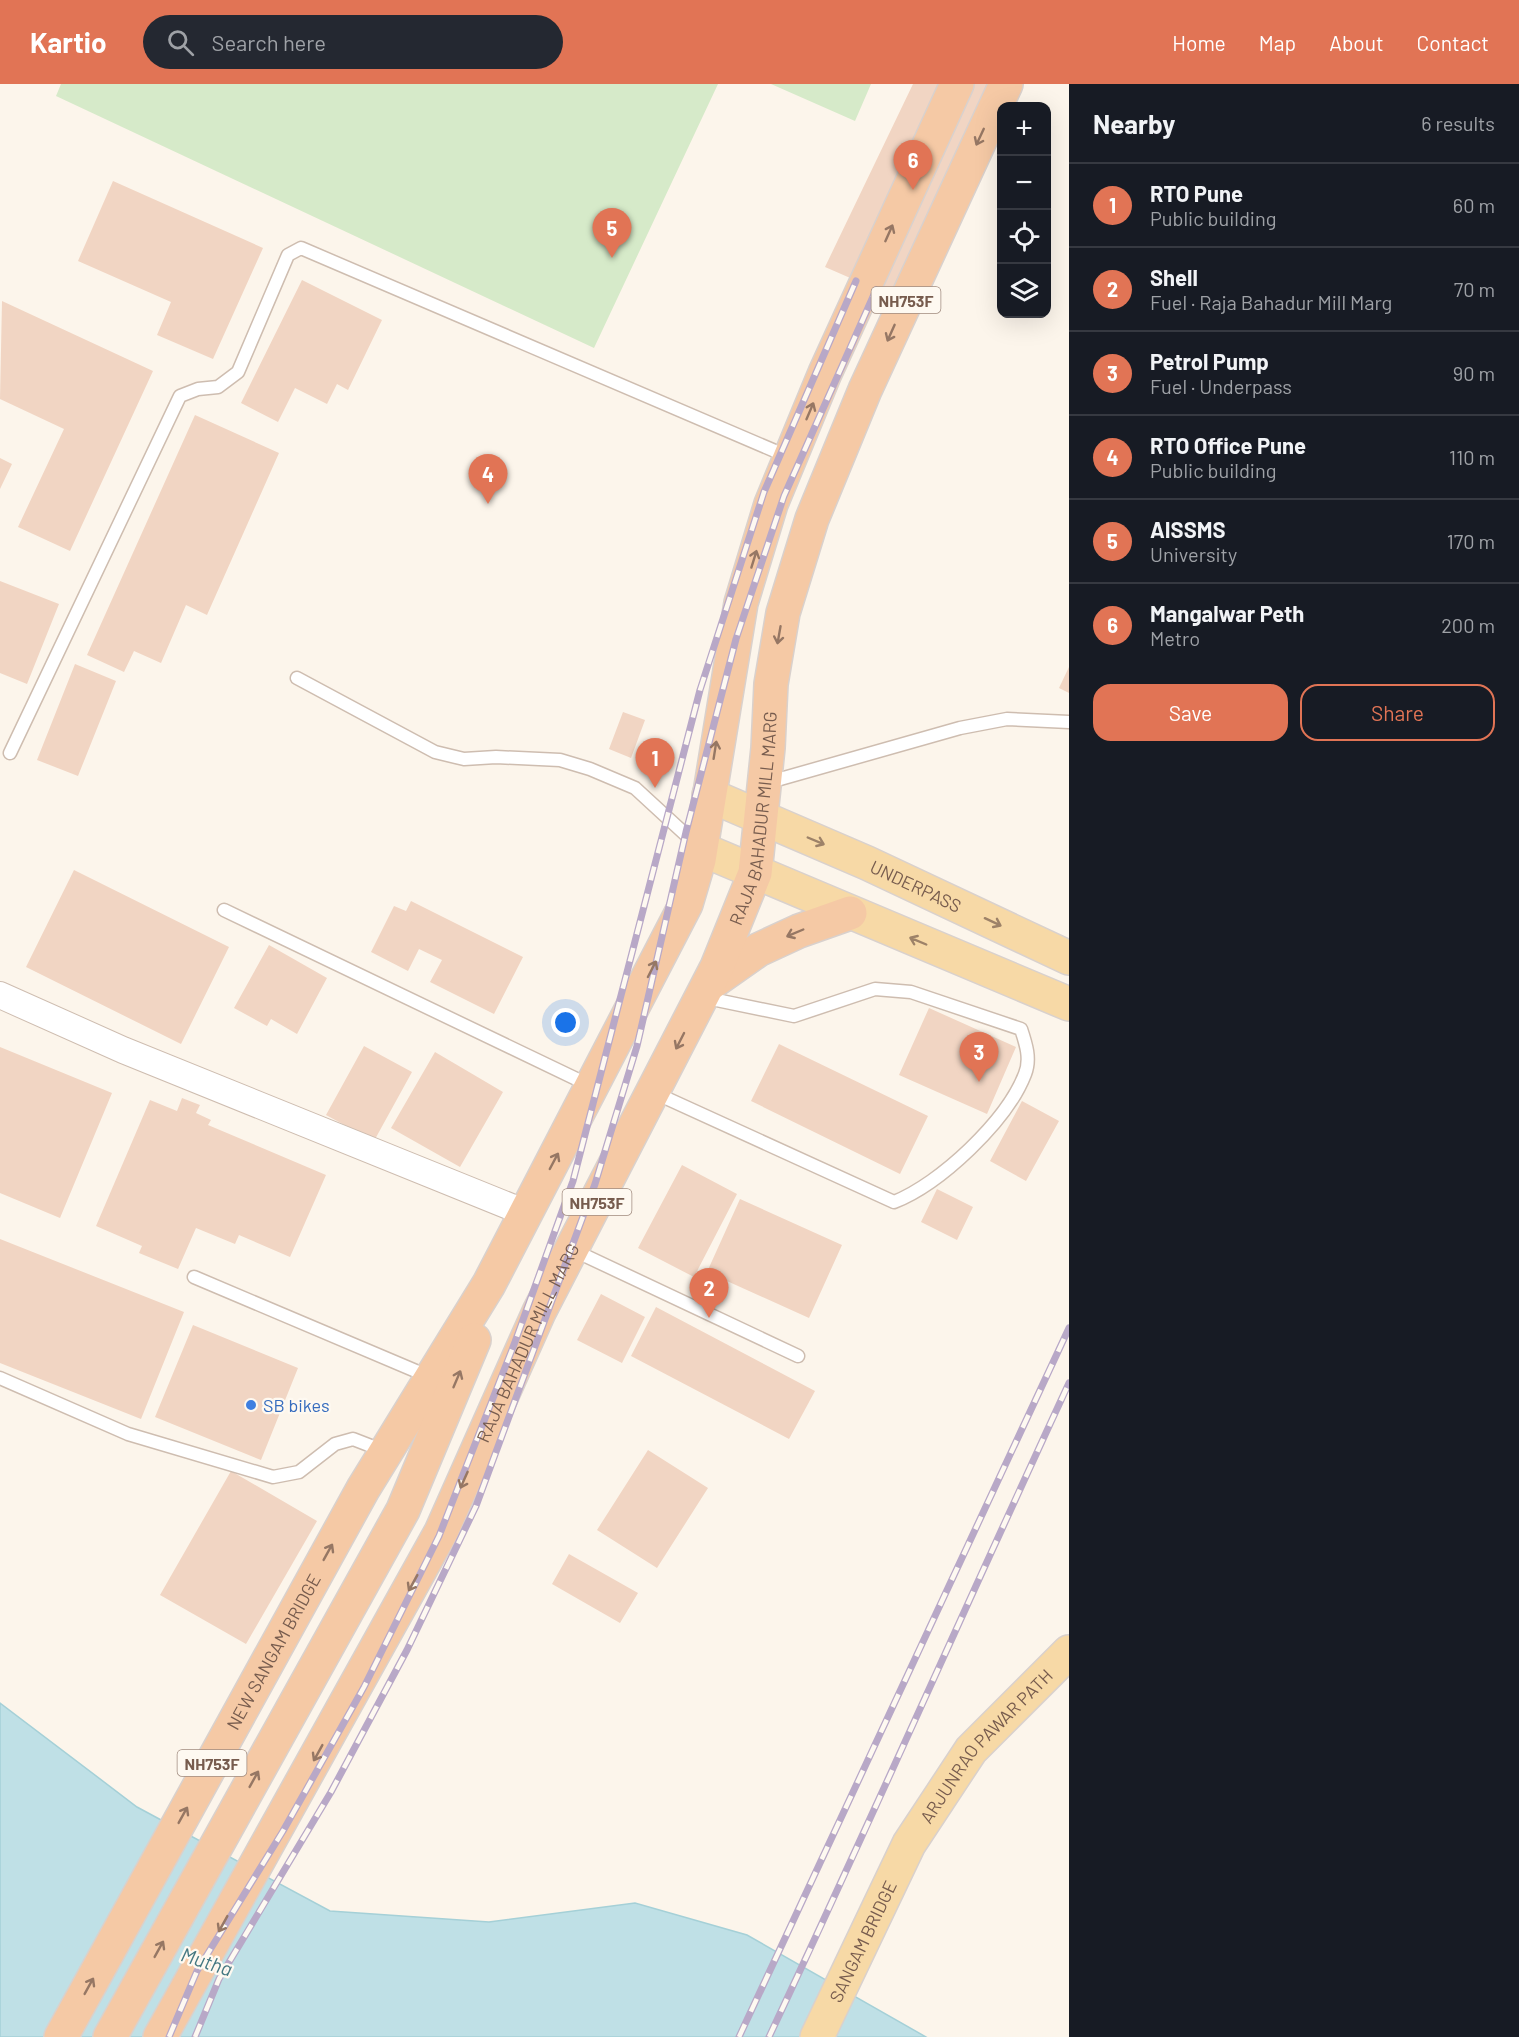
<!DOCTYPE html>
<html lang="en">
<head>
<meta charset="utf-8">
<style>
	body { margin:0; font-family:Barlow,sans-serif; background:#242831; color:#f1f3f6 }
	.controls { position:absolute; right:18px; top:18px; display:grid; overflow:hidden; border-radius:12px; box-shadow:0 6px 24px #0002 }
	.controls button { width:54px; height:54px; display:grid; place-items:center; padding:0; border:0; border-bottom:2px solid #363941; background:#171b24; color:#f1f3f6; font:30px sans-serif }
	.you { position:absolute; left:566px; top:939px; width:21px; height:21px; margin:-15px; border:4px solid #fff; border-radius:50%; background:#1a73e8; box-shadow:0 0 0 9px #1a73e833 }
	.badge { display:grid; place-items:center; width:39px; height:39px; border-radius:50%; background:#e17455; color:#fff; font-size:20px; font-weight:700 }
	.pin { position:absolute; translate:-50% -50px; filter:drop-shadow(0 2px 3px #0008) }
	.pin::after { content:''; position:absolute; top:32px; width:21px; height:18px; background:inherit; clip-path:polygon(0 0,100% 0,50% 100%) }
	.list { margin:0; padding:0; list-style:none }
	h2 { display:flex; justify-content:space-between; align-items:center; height:78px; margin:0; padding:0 24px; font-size:26px }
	h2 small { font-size:20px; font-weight:400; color:#9ea1a6 }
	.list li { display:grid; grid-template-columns:39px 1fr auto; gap:18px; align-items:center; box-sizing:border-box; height:84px; padding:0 24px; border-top:2px solid #363941 }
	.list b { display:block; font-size:22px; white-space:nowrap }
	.list p { margin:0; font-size:20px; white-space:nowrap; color:#9ea1a6 }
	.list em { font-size:20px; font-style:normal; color:#9ea1a6 }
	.actions { display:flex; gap:12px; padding:18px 24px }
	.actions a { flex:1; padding:14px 0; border:2px solid #e17455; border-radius:18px; text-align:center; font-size:21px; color:#e17455 }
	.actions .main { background:#e17455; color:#fff }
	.icon { flex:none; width:33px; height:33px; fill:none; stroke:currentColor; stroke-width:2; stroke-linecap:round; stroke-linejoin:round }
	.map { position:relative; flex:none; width:1069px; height:1953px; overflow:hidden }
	header { display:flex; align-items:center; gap:36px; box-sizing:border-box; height:84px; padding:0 30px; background:#e17455; color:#fff }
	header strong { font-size:28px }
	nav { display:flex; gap:33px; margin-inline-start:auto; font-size:21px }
	.search { width:420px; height:54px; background:#242831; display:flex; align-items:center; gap:15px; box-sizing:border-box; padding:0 21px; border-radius:33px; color:#9ea1a6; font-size:22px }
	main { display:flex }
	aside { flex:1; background:#171b24 }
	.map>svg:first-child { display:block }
</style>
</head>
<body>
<header>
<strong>Kartio</strong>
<div class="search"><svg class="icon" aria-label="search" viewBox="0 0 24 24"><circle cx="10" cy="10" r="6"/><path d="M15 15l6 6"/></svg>Search here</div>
<nav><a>Home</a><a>Map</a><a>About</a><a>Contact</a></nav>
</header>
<main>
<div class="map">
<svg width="1069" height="1953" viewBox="0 0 1069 1953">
	<rect width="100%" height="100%" fill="#fcf5eb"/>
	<path fill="#d6eac9" d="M61,0H718L594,264L56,12Z
		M771,0H871L855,37Z"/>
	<path fill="#bfe0e6" stroke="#a5d0d7" stroke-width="1.5" d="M0,1619L137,1723L330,1827L489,1838L635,1819L747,1851L926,1953H0Z"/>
	<path fill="#f1d5c3" d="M913,0H1016L910,220L825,183Z
		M113,97L263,164L213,275L157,251L171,218L78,177Z
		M302,196L382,236L348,306L337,300L327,320L295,304L278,338L241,319Z
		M2,217L153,287L70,467L18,443L64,345L0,315Z
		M195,331L279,369L207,531L186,521L161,579L134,567L124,588L87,571Z
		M0,374L12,380L0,405Z
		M0,497L59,520L27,600L0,589Z
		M75,580L116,597L78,692L37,676Z
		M1069,583V609L1059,604Z
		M623,628L645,636L631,674L609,665Z
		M74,786L229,863L181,960L26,883Z
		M411,817L523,873L494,930L430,898L442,876L419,865L408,887L371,868L394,822L406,827Z
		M269,861L327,894L297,950L271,935L267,942L234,924Z
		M929,924L1016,963L987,1030L899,991Z
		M779,960L928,1032L900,1090L751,1017Z
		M364,962L412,988L374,1057L326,1031Z
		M0,963L112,1009L60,1134L0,1109Z
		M435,968L503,1008L460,1083L391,1044Z
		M182,1014L200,1021L196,1029L211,1036L208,1041L326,1091L290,1173L239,1151L235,1160L196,1144L178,1185L139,1169L142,1162L96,1142L150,1016L177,1027Z
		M1022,1017L1059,1037L1026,1097L990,1077Z
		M682,1081L737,1110L694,1193L638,1164Z
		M937,1105L973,1123L957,1156L921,1138Z
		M740,1115L842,1161L809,1234L707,1188Z
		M0,1155L184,1228L141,1335L0,1279Z
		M601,1210L645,1233L622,1279L577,1256Z
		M656,1223L815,1307L789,1355L631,1272Z
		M193,1241L298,1284L261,1376L155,1333Z
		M648,1366L708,1404L657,1484L597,1446Z
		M231,1387L317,1437L246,1560L160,1511Z
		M569,1470L638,1509L620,1539L552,1500Z"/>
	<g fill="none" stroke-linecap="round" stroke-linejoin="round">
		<defs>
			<path id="service" d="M297,594L435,668L464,675L496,673L560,676L590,685L635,704L698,762
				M10,669L180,312L198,305L218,303L238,288L288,171L301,164L789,373
				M766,699L960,644L1007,635L1069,638
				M224,826L591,1002
				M655,1009L894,1118C940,1100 1007,1037 1025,990C1031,975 1026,960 1021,945L911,908L875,905L794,932L702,913
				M573,1166L798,1272
				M194,1193L430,1293
				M0,1294L128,1350L273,1393L299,1388L335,1360L353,1355L384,1367"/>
			<path id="minor" d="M0,911L123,966L526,1129"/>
			<g id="primary">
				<path id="s1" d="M709,711L867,779L1069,874"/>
				<path d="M701,765L1069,920"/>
				<path id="s2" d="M817,1953L909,1760L971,1666L1069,1568"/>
			</g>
			<g id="trunk">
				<path d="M711,899L758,866L799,847L850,829"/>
				<path id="s3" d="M61,1953L363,1405L489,1200L686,820L699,776L741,519L771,420L825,289L957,0"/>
				<path d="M110,1953L403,1426L474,1256"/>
				<path id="s4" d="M160,1953L441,1448L539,1228L717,883L755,789L768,664L771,600L783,529L812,435L865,306L1006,0"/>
			</g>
		</defs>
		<use href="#service" stroke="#cebdb0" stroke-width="15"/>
		<use href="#minor" stroke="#cebdb0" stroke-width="28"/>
		<use href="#primary" stroke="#d9d1cd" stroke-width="36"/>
		<use href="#trunk" stroke="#d9d1cd" stroke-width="36"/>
		<use href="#service" stroke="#fff" stroke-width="12"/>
		<use href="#minor" stroke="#fff" stroke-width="26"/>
		<use href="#primary" stroke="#f7d9a6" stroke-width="33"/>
		<use href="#trunk" stroke="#f5c9a5" stroke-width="33"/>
		<defs>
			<path id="rail" d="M169,1953L197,1887L283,1747L364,1603L439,1452L515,1258L573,1097L700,606L764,408L856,197
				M195,1953L219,1895L331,1708L407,1566L476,1422L595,1100L637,962L686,748L736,555L784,412L876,206
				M739,1953L1069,1244
				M769,1953C871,1736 968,1517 1069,1299"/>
		</defs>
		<use href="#rail" stroke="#b8a8c7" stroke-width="7"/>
		<use href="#rail" stroke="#fef9f1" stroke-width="4.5" stroke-dasharray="14" stroke-linecap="butt"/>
	</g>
	<defs><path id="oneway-shaft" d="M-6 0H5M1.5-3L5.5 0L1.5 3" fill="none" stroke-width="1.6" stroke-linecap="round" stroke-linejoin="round" transform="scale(1.5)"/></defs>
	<g stroke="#967764">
		<use href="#oneway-shaft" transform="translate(980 53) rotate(115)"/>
		<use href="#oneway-shaft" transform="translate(889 149) rotate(-66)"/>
		<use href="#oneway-shaft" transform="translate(891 249) rotate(114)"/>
		<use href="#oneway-shaft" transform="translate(810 327) rotate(-67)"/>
		<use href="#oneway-shaft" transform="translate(754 475) rotate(-73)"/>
		<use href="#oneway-shaft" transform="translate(779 551) rotate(100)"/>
		<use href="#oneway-shaft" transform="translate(715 666) rotate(-81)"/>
		<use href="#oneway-shaft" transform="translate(795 849) rotate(157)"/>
		<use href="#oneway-shaft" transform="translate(652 885) rotate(-63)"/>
		<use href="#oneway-shaft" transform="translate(680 957) rotate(117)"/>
		<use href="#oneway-shaft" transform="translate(554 1077) rotate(-62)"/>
		<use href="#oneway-shaft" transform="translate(457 1295) rotate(-67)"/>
		<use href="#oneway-shaft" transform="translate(464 1396) rotate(114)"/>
		<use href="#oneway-shaft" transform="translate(328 1468) rotate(-61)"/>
		<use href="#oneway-shaft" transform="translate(413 1499) rotate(119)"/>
		<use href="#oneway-shaft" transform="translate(318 1669) rotate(119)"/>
		<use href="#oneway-shaft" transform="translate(254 1695) rotate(-61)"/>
		<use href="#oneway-shaft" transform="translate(183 1731) rotate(-61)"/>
		<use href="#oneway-shaft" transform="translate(223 1840) rotate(119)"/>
		<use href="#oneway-shaft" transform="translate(159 1865) rotate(-61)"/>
		<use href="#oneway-shaft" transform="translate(89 1902) rotate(-61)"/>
	</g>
	<g stroke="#9d8268">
		<use href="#oneway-shaft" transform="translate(816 757) rotate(23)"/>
		<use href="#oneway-shaft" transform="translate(993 838) rotate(25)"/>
		<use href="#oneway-shaft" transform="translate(918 857) rotate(-157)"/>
	</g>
	<circle fill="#3f7fe0" stroke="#fef9f1" stroke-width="2" cx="251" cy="1321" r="6"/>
	<g text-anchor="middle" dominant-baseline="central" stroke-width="4.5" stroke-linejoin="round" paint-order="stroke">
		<g fill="#fef9f1" stroke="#a08b7f" stroke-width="1.5">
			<rect x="871.5" y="203" width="69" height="26" rx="4.5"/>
			<rect x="562.5" y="1105" width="69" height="26" rx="4.5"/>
			<rect x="177.5" y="1666" width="69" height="26" rx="4.5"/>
		</g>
		<g font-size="16" font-weight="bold" fill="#775c4e">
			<text x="906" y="216">NH753F</text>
			<text x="597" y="1118">NH753F</text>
			<text x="212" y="1679">NH753F</text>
		</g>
		<g font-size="18" fill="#775c4e" stroke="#fef9f1">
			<text stroke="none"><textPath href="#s4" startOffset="1362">RAJA BAHADUR MILL MARG</textPath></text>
			<text stroke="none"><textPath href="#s1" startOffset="226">UNDERPASS</textPath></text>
			<text stroke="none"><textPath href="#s4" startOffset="786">RAJA BAHADUR MILL MARG</textPath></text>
			<text stroke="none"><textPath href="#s3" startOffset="440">NEW SANGAM BRIDGE</textPath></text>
			<text stroke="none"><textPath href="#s2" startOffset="339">ARJUNRAO PAWAR PATH</textPath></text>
			<text stroke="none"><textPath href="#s2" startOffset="106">SANGAM BRIDGE</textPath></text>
		</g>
		<g font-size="18" fill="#366cbe" stroke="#fef9f1" text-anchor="start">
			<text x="263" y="1321">SB bikes</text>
		</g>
		<g font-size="20" font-style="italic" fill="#457882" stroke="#fef9f1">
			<text transform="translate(207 1877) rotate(18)">Mutha</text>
		</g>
	</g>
</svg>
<div class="controls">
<button>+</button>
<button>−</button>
<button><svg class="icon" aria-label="locate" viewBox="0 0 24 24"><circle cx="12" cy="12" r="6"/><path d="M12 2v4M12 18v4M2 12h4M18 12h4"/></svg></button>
<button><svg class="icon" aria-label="layers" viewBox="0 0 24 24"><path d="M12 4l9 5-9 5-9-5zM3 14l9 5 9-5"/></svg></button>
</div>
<div class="you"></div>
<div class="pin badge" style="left:655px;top:704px">1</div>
<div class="pin badge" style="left:709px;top:1234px">2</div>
<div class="pin badge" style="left:979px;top:998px">3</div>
<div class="pin badge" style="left:488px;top:420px">4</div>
<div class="pin badge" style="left:612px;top:174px">5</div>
<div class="pin badge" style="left:913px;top:106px">6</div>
</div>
<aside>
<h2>Nearby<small>6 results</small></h2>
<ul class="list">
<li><span class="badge">1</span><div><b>RTO Pune</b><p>Public building</p></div><em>60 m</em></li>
<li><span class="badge">2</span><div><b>Shell</b><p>Fuel · Raja Bahadur Mill Marg</p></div><em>70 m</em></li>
<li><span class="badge">3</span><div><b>Petrol Pump</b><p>Fuel · Underpass</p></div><em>90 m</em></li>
<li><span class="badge">4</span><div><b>RTO Office Pune</b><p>Public building</p></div><em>110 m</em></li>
<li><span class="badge">5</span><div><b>AISSMS</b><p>University</p></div><em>170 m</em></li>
<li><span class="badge">6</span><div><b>Mangalwar Peth</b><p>Metro</p></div><em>200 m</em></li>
</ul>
<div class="actions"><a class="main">Save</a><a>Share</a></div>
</aside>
</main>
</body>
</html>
